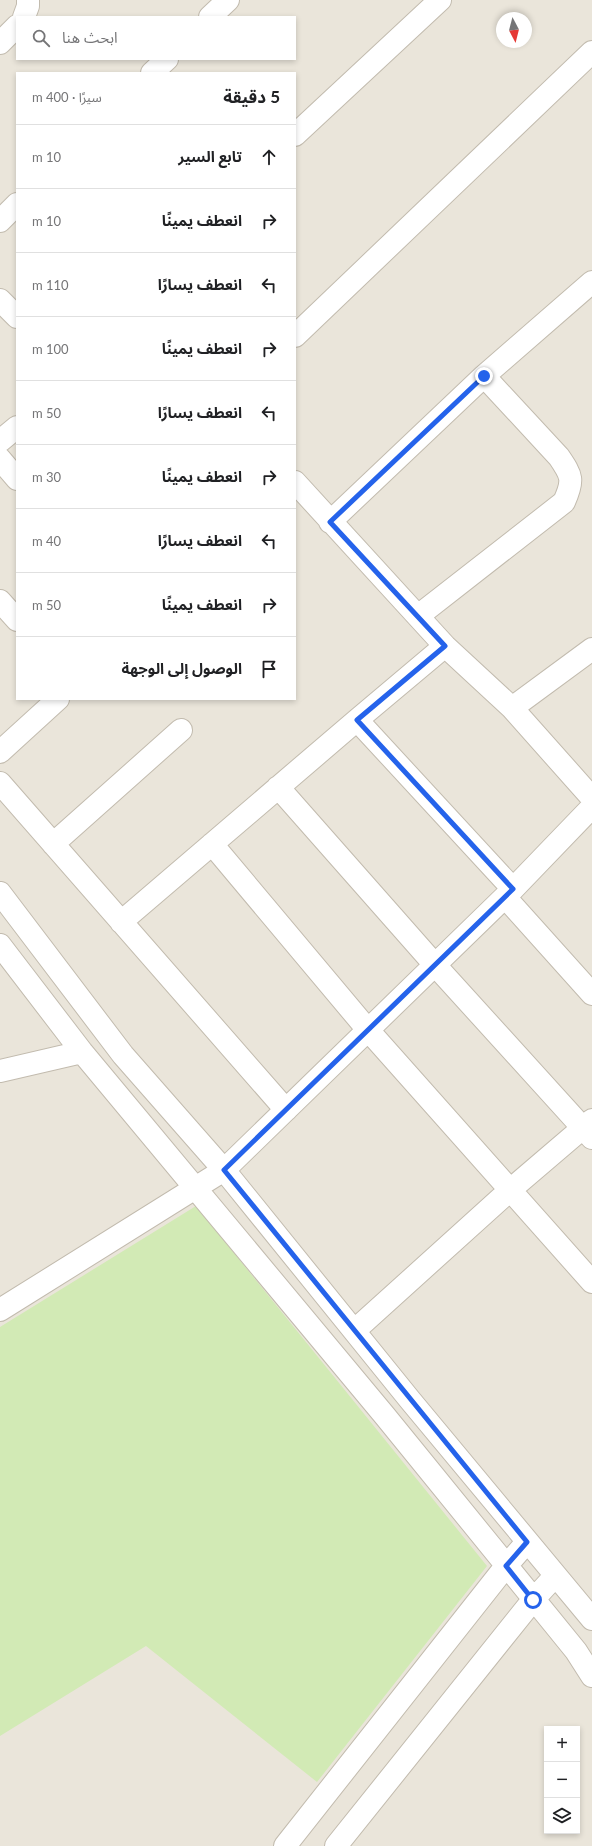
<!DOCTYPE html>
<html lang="ar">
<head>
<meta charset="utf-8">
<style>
	body { margin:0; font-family:Lato,"Noto Sans Arabic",sans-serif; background:#f2f2f2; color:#202124; direction:rtl }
	.controls { position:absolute; right:12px; bottom:12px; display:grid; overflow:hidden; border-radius:0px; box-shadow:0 2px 6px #0003 }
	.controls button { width:36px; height:36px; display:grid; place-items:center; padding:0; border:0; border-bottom:1px solid #e0e0e0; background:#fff; color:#202124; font:20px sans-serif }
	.compass { position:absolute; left:496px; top:12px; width:36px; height:36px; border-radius:50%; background:#fff; box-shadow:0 2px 6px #0003; rotate:173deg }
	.stop { position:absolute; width:12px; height:12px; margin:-9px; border:3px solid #2563eb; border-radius:50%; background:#fff }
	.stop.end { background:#2563eb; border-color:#fff; box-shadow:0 1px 4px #0008 }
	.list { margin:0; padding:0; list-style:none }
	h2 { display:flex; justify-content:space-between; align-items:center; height:52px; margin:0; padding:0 16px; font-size:17px }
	h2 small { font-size:13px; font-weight:400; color:#757577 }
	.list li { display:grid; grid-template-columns:26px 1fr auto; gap:12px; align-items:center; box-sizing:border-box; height:64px; padding:0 16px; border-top:1px solid #e0e0e0 }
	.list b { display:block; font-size:15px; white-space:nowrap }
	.list em { font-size:13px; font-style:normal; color:#757577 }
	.icon { flex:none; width:22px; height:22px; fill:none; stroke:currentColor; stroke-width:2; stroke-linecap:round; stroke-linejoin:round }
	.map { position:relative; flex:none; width:592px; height:1846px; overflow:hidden; direction:ltr }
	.search { position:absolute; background:#fff; box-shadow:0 2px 6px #0003; left:16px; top:16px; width:280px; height:44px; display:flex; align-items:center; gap:10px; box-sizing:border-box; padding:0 14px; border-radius:0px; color:#757577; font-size:15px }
	.panel { position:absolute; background:#fff; box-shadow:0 2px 6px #0003; left:16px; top:72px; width:280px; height:628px; border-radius:0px; direction:rtl }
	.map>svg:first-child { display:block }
</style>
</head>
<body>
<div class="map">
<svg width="592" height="1846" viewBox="0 0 592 1846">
	<rect width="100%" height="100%" fill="#f6f3ec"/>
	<path fill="#eae5da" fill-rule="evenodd" d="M0,0H592V1846H0ZM17,17H295V59H17ZM502,18H526V42H502ZM17,73H295V699H17ZM547,1729H577V1831H547Z"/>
	<path fill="#d2eab5" d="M196,1206L487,1566L317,1782L146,1646L0,1736V1327Z"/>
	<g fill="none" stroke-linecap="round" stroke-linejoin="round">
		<defs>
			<path id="street" d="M24,17L28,6V0
				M210,17L228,0
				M0,43L17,26
				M152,73L167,59
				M295,135L440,0
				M0,221L17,204
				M0,300L17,317
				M295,336L592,52
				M0,441L17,427
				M0,459L17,479
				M295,482L445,646L512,708L592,798
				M330,522L484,376L592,282
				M0,601L17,620
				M418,616L564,502C574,480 572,476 559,457L484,376
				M512,708L592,649
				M357,720L513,889
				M0,752L58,699
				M0,783L286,1110
				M278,787L435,965L592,1138
				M53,844L181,730
				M212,844L368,1030L592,1282
				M0,893L123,1055L224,1170L410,1400L592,1619
				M505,897L592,994
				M121,922L357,720L445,646
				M0,945L82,1052L385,1416L576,1651L592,1676
				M0,1071L82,1052
				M0,1310L224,1170L513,889L592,807
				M354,1331L509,1191L592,1120
				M285,1846L506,1566L527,1542
				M336,1846L533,1600L555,1576"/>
		</defs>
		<use href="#street" stroke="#c2bbae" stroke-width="24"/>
		<use href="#street" stroke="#fff" stroke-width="22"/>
	</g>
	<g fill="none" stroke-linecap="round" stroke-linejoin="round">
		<path stroke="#2563eb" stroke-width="5" d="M484,376L330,522L445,646L357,720L513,889L224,1170L527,1542L506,1566L533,1600"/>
	</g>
</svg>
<div class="controls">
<button>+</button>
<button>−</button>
<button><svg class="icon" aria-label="layers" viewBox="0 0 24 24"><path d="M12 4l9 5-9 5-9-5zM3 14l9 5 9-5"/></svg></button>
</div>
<svg class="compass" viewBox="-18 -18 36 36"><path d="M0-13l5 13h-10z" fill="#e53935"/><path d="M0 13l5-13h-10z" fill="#757577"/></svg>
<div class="stop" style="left:533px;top:1600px"></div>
<div class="stop end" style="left:484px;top:376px"></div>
<div class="search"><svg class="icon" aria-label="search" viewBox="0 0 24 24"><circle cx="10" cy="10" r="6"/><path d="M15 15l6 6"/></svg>ابحث هنا</div>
<section class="panel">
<h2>5 دقيقة<small>سيرًا · 400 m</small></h2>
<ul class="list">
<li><svg class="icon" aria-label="ahead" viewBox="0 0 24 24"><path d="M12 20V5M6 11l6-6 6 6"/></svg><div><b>تابع السير</b></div><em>10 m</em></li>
<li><svg class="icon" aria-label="right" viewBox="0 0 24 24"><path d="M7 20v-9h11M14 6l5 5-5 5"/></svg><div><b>انعطف يمينًا</b></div><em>10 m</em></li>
<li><svg class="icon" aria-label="left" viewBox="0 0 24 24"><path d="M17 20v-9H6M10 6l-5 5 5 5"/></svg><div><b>انعطف يسارًا</b></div><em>110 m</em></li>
<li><svg class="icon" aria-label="right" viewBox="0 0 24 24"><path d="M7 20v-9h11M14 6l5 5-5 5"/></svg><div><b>انعطف يمينًا</b></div><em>100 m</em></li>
<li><svg class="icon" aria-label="left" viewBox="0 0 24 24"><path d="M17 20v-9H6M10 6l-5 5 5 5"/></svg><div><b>انعطف يسارًا</b></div><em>50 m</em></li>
<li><svg class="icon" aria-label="right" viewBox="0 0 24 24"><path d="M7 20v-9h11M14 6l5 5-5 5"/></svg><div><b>انعطف يمينًا</b></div><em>30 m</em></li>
<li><svg class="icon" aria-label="left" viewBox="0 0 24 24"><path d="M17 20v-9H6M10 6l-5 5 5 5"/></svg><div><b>انعطف يسارًا</b></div><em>40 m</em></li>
<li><svg class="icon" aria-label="right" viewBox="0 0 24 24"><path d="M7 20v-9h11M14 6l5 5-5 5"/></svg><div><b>انعطف يمينًا</b></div><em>50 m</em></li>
<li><svg class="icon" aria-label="arrive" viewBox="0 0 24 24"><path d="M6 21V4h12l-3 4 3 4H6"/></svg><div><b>الوصول إلى الوجهة</b></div></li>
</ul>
</section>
</div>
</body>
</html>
